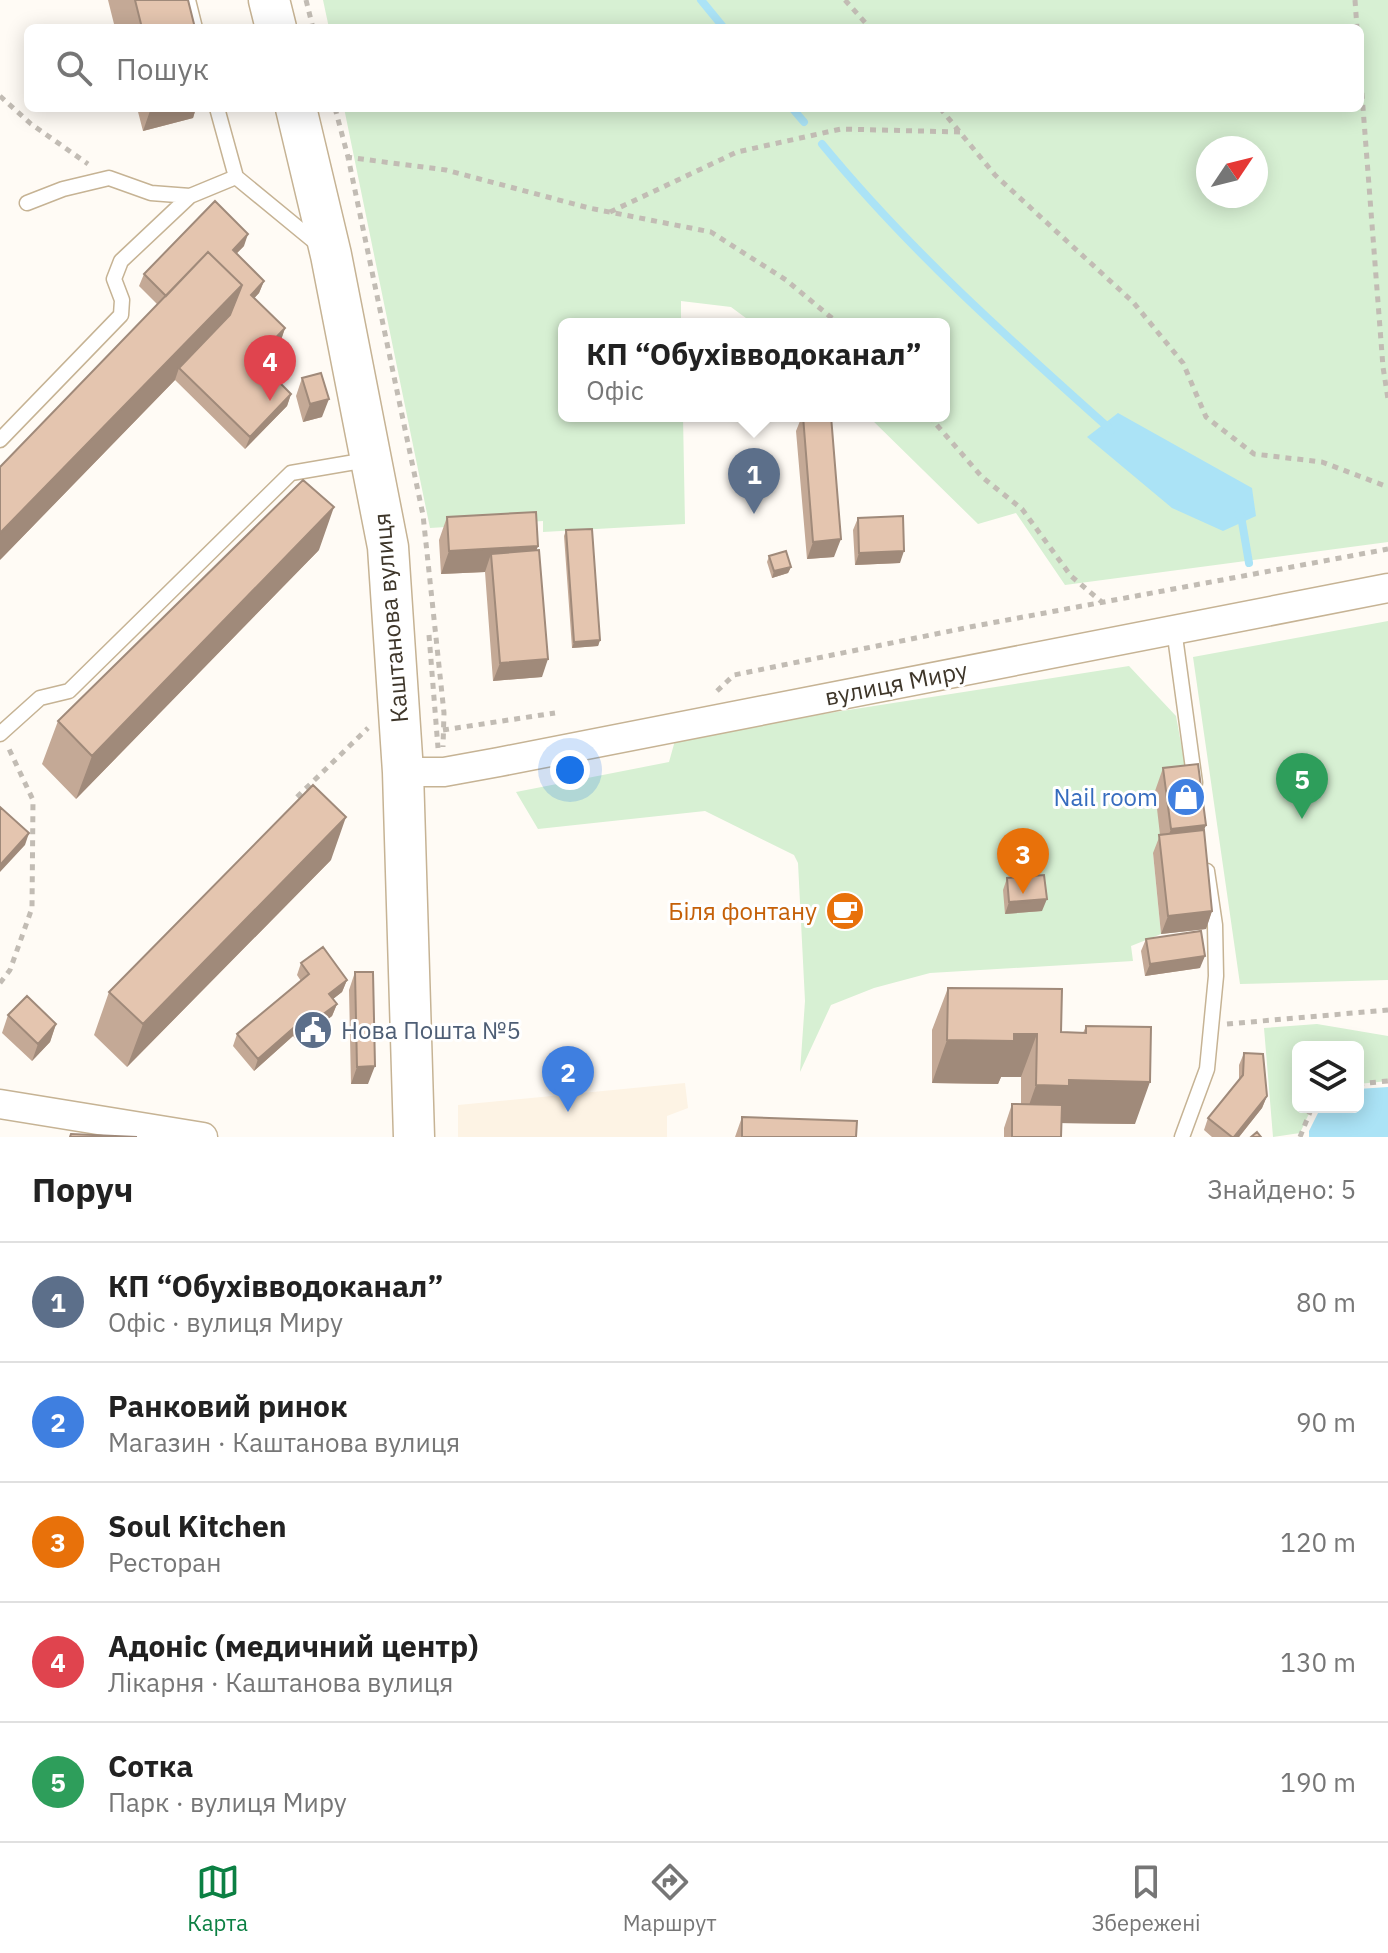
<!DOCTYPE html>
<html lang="uk">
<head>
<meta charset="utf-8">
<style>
	body { margin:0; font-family:"IBM Plex Sans",sans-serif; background:#f6f6f6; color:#222 }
	.controls { position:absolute; right:24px; bottom:24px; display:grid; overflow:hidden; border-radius:12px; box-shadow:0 4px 20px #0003 }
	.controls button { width:72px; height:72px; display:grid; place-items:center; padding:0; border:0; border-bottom:2px solid #e0e0e0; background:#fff; color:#222; font:40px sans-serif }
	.compass { position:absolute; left:1196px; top:136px; width:72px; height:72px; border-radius:50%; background:#fff; box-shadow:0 4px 20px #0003; rotate:55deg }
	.you { position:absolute; left:570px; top:770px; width:28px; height:28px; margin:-20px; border:6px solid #fff; border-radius:50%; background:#1a73e8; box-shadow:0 0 0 12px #1a73e833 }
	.badge { display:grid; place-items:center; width:52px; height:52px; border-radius:50%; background:#0b8043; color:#fff; font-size:26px; font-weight:700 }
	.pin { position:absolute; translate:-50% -66px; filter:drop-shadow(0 2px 4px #0008) }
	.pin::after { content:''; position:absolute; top:42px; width:28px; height:24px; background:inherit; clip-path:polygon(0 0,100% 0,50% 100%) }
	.popup { position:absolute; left:558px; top:318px; width:392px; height:104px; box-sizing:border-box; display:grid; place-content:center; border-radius:12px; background:#fff; filter:drop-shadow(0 2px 6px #0005); font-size:26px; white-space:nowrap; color:#767676 }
	.popup b { font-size:30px; color:#222 }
	.popup::after { content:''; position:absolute; left:50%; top:100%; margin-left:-16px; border:16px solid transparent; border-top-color:#fff }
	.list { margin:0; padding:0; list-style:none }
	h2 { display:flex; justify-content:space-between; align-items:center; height:104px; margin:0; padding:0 32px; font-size:34px }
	h2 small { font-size:26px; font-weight:400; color:#767676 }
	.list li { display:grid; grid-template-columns:52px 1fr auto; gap:24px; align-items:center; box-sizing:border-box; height:120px; padding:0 32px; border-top:2px solid #e0e0e0 }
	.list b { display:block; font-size:30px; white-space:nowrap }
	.list p { margin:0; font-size:26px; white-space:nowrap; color:#767676 }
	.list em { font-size:26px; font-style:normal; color:#767676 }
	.icon { flex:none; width:44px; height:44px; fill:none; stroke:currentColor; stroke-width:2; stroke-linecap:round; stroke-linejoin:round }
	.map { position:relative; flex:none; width:1388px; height:1137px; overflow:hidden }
	.search { position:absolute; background:#fff; box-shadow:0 4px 20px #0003; left:24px; right:24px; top:24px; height:88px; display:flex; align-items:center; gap:20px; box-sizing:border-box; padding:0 28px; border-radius:12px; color:#767676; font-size:30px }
	.sheet { height:704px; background:#fff }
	nav { display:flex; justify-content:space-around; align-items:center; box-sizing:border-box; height:112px; border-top:2px solid #e0e0e0; background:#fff; font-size:22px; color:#767676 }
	nav a { display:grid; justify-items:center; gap:4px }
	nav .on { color:#0b8043 }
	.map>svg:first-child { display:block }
</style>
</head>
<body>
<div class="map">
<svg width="1388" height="1137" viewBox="0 0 1388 1137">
	<rect width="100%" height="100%" fill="#fffbf5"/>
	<path fill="#fdf3e4" d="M685,1083L688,1108L667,1116V1137H458V1105Z"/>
	<path fill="#d7f0d3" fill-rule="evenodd" d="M323,0H1388V542L1065,585L1016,513L978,524L868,416H944V324H754L731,307L681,301V324H564V416H683L685,524L543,532V521L430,528L344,108H1360V28H329ZM1208,148H1256V196H1208Z
		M1388,621V980L1240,984L1193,657Z
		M1129,666L1176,716L1189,787L1162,852L1153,853L1161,934L1131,946L1133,961L930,973L874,988L831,1005L800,1072L805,1001L798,863L794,855L705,811L538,829L516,792L669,762L676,737Z
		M1317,1024L1388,1036V1081L1358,1084V1047H1298V1107H1312L1300,1133L1273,1137L1264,1028Z"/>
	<path fill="#abe3f6" d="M1118,413L1252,488L1256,516L1223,531L1172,508L1087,437Z
		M1388,1087V1137H1309V1131L1321,1107H1358V1089Z"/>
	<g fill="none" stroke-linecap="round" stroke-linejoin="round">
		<path stroke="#abe3f6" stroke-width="8" d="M701,0L724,28
			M792,108L804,122
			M822,144C908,249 1010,340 1111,430
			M1238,514L1241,516L1249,563"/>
		<defs>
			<path id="lane" d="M188,0L195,28
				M217,108L236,177L320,246
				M27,203L63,189L109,178L151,193L190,196
				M0,440L121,315L122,300L114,279L121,261L190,196L236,177
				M1174,629L1195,783
				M0,734L40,698L69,691L291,473L367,460
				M1182,1137L1207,1069L1216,976L1215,925L1207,871"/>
			<path id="street" d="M403,772H444L499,762L1388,588
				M0,1104L203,1137"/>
			<path id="secondary" d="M269,0L276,28
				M296,108L331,255L388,547L403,772L414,1137"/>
		</defs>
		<use href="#lane" stroke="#c6b394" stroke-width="17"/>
		<use href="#street" stroke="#c6b394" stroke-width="31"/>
		<use href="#secondary" stroke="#c6b394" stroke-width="43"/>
		<path stroke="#c2bcb4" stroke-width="5" stroke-dasharray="6 6" stroke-linecap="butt" d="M306,0L313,28
			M845,0L870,28
			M1355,0L1357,28
			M1360,69L1383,367L1388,399
			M0,96L31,124L88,164
			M335,108L348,157L423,515L444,713L443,747
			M940,108L995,175L1133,302L1183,363L1206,417L1254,454L1322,462L1388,487
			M346,157L446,170L589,208L711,232L786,280L839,324
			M610,212L737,152L841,129L960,132
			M929,416L982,477L1022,509L1071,576L1103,603
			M429,635L438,748
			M717,691L734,675L975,626L1388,549
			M443,730L555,713
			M297,797L368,728
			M0,983L10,970L32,908L33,800L9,749
			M1227,1024L1388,1010
			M1358,1084L1388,1081
			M1300,1137L1312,1107"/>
		<use href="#lane" stroke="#fff" stroke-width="14"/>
		<use href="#street" stroke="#fff" stroke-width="28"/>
		<use href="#secondary" stroke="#fff" stroke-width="40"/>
	</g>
	<path fill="#c4a996" d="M108,0H188L195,28H115Z
		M137,108H196L193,118L143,131Z
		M244,246L236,254L264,281L259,293L254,298L285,328L281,340L269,353L275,375L274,376L291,394L287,406L245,449L175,380L0,560L157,304L139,286L144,274Z
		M302,378L322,417L303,422L296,396Z
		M802,416H831L834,557L807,559L796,431Z
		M447,517L538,546L536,551L542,677L493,681L485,572L441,574L439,540Z
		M858,518L900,563L855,565L853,530Z
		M566,530L600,640L598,646L572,648L564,536Z
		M319,550L76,799L42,764L58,721Z
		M769,556L791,567L788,573L772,578L767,562Z
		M1163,768L1206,825L1204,830L1212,911L1206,929L1161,934L1153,853L1160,835L1155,791Z
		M331,860L127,1067L94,1035L109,992Z
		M1007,878L1042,911L1005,914L1003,890Z
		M1146,939L1200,968L1145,976L1141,951Z
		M301,963L347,980L342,992L333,999L337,1004L332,1016L323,1023L320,1029L301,1046L293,1036L254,1071L233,1046L237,1034L301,981L297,975Z
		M355,972L368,1084H351L349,990Z
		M948,988L1061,1032L1083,1033L1086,1026L1135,1124L1061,1123V1137H1004V1128L1012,1104L1021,1105V1077H1001L998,1084L932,1083V1030Z
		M8,1015L56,1024L50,1042L32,1061L2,1033Z
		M1244,1053L1267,1096L1262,1108L1239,1137H1212L1204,1130L1208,1118L1239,1080V1065Z
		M742,1117L856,1137H735Z"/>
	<path fill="#a08a7a" d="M151,108H196L193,118L143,131Z
		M248,234L244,246L228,262L233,250Z
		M264,281L259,293L246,307L251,295Z
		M242,285L226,327L179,368L175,380L0,560V533Z
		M285,328L281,340L261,361L265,349Z
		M280,363L275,375L266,385L270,373Z
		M291,394L287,406L245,449L250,437Z
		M329,399L322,417L303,422L310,404Z
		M334,507L319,550L76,799L92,756Z
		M841,539L834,557L807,559L813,542Z
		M538,546L529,569L491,554L485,572L441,574L449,551Z
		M904,551L900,563L855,565L859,553Z
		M791,567L788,573L772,578L774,571Z
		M600,640L598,646L572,648L574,642Z
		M548,659L542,677L493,681L500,663Z
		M346,817L331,860L127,1067L143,1024Z
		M1206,825L1197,848L1162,852L1171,829Z
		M29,833L25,845L0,872V865Z
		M1047,899L1042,911L1005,914L1009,902Z
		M1212,911L1206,929L1161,934L1168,916Z
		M1205,956L1200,968L1145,976L1150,964Z
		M347,980L342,992L324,1006L329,994Z
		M337,1004L332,1016L323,1023L320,1029L301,1046L306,1034L322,1015Z
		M56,1024L50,1042L32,1061L38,1044Z
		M298,1024L293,1036L254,1071L258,1059Z
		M1014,1034H1037L1021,1077H1001L998,1084L932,1083L947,1040Z
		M375,1066L368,1084H351L357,1067Z
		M1069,1080L1150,1082L1135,1124L1055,1123L1021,1128L1036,1085Z
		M1267,1096L1262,1108L1239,1137H1234Z"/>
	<path fill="#e4c5af" stroke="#a08a7a" stroke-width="2" d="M135,0H188L195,28H142Z
		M215,201L248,234L233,250L264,281L251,295L285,328L265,349L280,363L270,373L291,394L250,437L179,368L230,315L242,285L208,252L166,296L144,274Z
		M208,252L242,285L0,533V467Z
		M321,373L329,399L310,404L302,378Z
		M803,416H831L841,539L813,542Z
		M303,480L334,507L92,756L58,721Z
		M536,512L538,546L449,551L447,517Z
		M903,516L904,551L859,553L858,518Z
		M592,529L600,640L574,642L566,530Z
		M539,550L548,659L500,663L491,554Z
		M786,551L791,567L774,571L769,556Z
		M1198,764L1206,825L1171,829L1163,768Z
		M313,785L346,817L143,1024L109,992Z
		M0,807L29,833L0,865Z
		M1204,830L1212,911L1168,916L1159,835Z
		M1044,875L1047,899L1009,902L1007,878Z
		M1201,931L1205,956L1150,964L1146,939Z
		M323,947L347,980L329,994L337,1004L322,1015L325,1017L306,1034L298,1024L258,1059L237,1034L309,974L301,963Z
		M355,972H373L375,1066L357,1067Z
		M948,988L1062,989L1061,1032L1086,1033V1026L1151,1027L1150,1082L1069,1080V1086L1036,1085L1037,1034H1014V1041L947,1040Z
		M27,996L56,1024L38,1044L8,1015Z
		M1244,1053L1263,1054L1267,1096L1234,1137H1232L1208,1118L1243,1075Z
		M1012,1104L1062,1105L1061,1137H1012Z
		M742,1117L857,1121L856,1137H742Z
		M1257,1132L1261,1137H1251Z
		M71,1134L137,1137H70Z"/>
	<defs>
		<symbol id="shop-disc" viewBox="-11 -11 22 22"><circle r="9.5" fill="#3f7fe0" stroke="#fff"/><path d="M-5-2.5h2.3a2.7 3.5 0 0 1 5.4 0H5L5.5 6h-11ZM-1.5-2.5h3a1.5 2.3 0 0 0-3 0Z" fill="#fff"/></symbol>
		<symbol id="cafe-disc" viewBox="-11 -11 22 22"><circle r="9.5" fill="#e8710a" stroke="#fff"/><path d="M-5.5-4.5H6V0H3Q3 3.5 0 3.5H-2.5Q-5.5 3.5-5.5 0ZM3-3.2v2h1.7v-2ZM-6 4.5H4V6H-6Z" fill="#fff"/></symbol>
		<symbol id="civic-disc" viewBox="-11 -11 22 22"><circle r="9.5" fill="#5c6f8a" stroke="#fff"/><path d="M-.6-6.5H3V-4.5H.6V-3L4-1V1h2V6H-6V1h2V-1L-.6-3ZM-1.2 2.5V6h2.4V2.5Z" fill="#fff"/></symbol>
	</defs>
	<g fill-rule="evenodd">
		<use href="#shop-disc" x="1164" y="775" width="44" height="44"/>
		<use href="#cafe-disc" x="823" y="889" width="44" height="44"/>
		<use href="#civic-disc" x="291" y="1008" width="44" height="44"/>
	</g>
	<g text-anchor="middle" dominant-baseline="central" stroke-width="6" stroke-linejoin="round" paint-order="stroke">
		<g font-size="24" fill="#3e362a" stroke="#fff">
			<text transform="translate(390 618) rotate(-95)">Каштанова вулиця</text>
			<text transform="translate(896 683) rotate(-11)">вулиця Миру</text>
		</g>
		<g font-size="24" fill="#366cbe" stroke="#fff" text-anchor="end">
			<text x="1158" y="797">Nail room</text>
		</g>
		<g font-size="24" fill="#c56008" stroke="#fff" text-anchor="end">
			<text x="817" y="911">Біля фонтану</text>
		</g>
		<g font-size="24" fill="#4e5e75" stroke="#fff" text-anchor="start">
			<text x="341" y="1030">Нова Пошта №5</text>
		</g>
	</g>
</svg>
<div class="controls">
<button><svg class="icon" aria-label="layers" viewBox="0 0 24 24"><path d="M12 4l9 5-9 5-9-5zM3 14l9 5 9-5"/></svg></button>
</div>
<svg class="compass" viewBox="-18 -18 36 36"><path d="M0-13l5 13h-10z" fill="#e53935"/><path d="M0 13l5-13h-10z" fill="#767676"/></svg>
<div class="you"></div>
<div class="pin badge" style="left:754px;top:514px;background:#5c6f8a">1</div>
<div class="popup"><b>КП “Обухівводоканал”</b>Офіс</div>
<div class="pin badge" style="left:568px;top:1112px;background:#3f7fe0">2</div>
<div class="pin badge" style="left:1023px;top:894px;background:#e8710a">3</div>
<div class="pin badge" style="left:270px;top:401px;background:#e0444e">4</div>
<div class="pin badge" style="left:1302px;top:819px;background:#2e9e5b">5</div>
<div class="search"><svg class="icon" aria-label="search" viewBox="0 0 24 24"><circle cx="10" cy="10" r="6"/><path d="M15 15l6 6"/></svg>Пошук</div>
</div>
<section class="sheet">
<h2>Поруч<small>Знайдено: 5</small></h2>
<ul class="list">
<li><span class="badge" style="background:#5c6f8a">1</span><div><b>КП “Обухівводоканал”</b><p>Офіс · вулиця Миру</p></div><em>80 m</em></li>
<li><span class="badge" style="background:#3f7fe0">2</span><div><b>Ранковий ринок</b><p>Магазин · Каштанова вулиця</p></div><em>90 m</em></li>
<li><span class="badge" style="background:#e8710a">3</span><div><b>Soul Kitchen</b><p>Ресторан</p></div><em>120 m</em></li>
<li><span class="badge" style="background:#e0444e">4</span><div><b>Адоніс (медичний центр)</b><p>Лікарня · Каштанова вулиця</p></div><em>130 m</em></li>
<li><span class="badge" style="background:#2e9e5b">5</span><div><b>Сотка</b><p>Парк · вулиця Миру</p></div><em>190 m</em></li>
</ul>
</section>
<nav>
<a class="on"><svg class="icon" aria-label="map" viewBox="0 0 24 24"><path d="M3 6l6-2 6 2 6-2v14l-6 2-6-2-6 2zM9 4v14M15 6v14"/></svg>Карта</a>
<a><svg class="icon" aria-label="directions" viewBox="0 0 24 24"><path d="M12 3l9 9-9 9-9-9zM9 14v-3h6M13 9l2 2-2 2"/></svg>Маршрут</a>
<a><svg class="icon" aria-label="saved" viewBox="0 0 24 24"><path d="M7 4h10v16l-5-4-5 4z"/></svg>Збережені</a>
</nav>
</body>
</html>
